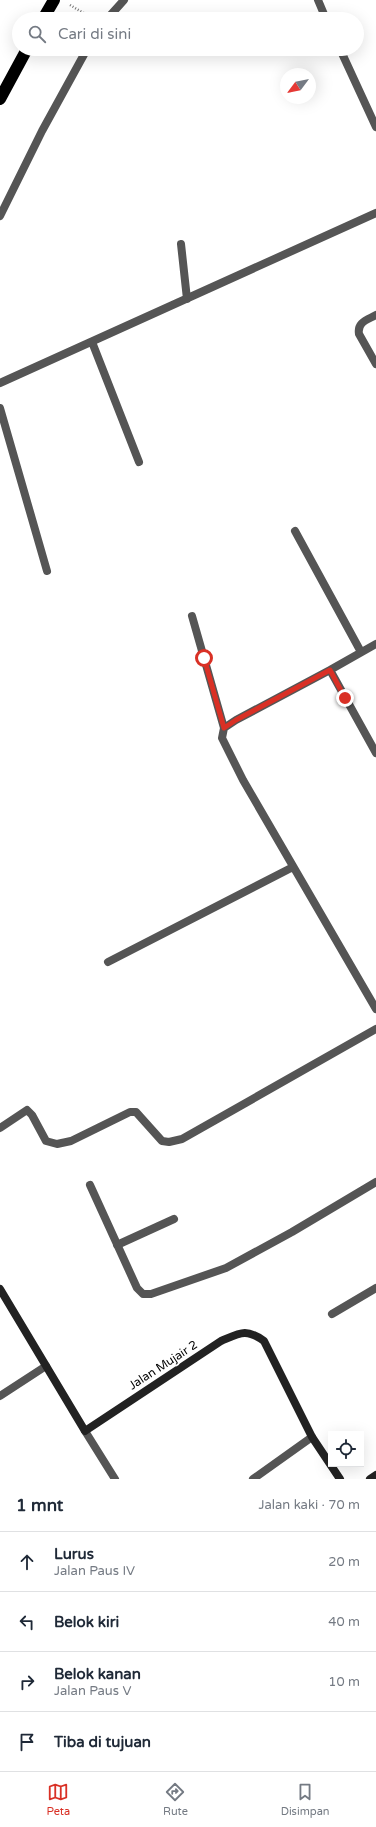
<!DOCTYPE html>
<html lang="id">
<head>
<meta charset="utf-8">
<style>
	body { margin:0; font-family:"Varela Round",sans-serif; background:#f2f2f3; color:#1f2937 }
	.controls { position:absolute; right:12px; bottom:12px; display:grid; overflow:hidden; border-radius:0px; box-shadow:0 4px 16px #0002 }
	.controls button { width:36px; height:36px; display:grid; place-items:center; padding:0; border:0; border-bottom:1px solid #e0e1e3; background:#fff; color:#1f2937; font:20px sans-serif }
	.compass { position:absolute; left:280px; top:68px; width:36px; height:36px; border-radius:50%; background:#fff; box-shadow:0 4px 16px #0002; rotate:238deg }
	.stop { position:absolute; width:12px; height:12px; margin:-9px; border:3px solid #d93025; border-radius:50%; background:#fff }
	.stop.end { background:#d93025; border-color:#fff; box-shadow:0 1px 4px #0008 }
	.list { margin:0; padding:0; list-style:none }
	h2 { display:flex; justify-content:space-between; align-items:center; height:52px; margin:0; padding:0 16px; font-size:17px }
	h2 small { font-size:13px; font-weight:400; color:#747a83 }
	.list li { display:grid; grid-template-columns:26px 1fr auto; gap:12px; align-items:center; box-sizing:border-box; height:60px; padding:0 16px; border-top:1px solid #e0e1e3 }
	.list b { display:block; font-size:15px; white-space:nowrap }
	.list p { margin:0; font-size:13px; white-space:nowrap; color:#747a83 }
	.list em { font-size:13px; font-style:normal; color:#747a83 }
	.icon { flex:none; width:22px; height:22px; fill:none; stroke:currentColor; stroke-width:2; stroke-linecap:round; stroke-linejoin:round }
	.map { position:relative; flex:none; width:376px; height:1479px; overflow:hidden }
	.search { position:absolute; background:#fff; box-shadow:0 4px 16px #0002; left:12px; right:12px; top:12px; height:44px; display:flex; align-items:center; gap:10px; box-sizing:border-box; padding:0 14px; border-radius:22px; color:#747a83; font-size:15px }
	.sheet { height:292px; background:#fff }
	nav { display:flex; justify-content:space-around; align-items:center; box-sizing:border-box; height:56px; border-top:1px solid #e0e1e3; background:#fff; font-size:11px; color:#747a83 }
	nav a { display:grid; justify-items:center; gap:2px }
	nav .on { color:#d93025 }
	.map>svg:first-child { display:block }
</style>
</head>
<body>
<div class="map">
<svg width="376" height="1479" viewBox="0 0 376 1479">
	<rect width="100%" height="100%" fill="#fff"/>
	<g fill="none" stroke-linecap="round" stroke-linejoin="round">
		<path stroke="#777" stroke-width="2.5" stroke-dasharray="1 2" stroke-linecap="butt" d="M70,5L92,18L93,16"/>
		<path stroke="#555" stroke-width="8" d="M318,0L326,19
			M107,19L124,0
			M340,49L376,127
			M0,216L42,131L87,49
			M181,244L187,299
			M376,315C367,320 357,322 359,334L376,364
			M92,342L139,462
			M0,383L376,213
			M0,408L47,571
			M295,531L361,652
			M192,616L224,728
			M376,644L330,670L236,720L224,728L222,738L243,780L376,1009
			M330,670L376,753
			M108,962L293,867
			M0,1128L27,1110L32,1115L46,1141L57,1144L71,1141L130,1112H136L162,1141L169,1142L182,1139L376,1029
			M90,1185L137,1288L143,1294H151L226,1268L292,1232L376,1182
			M117,1245L174,1219
			M332,1314L376,1288
			M0,1396L46,1366
			M85,1431L115,1479
			M253,1479L312,1437"/>
		<path stroke="#222" stroke-width="8" d="M0,1289L85,1431L221,1341C240,1333 246,1328 264,1341L312,1437L340,1479
			M370,1479L376,1475"/>
		<path stroke="#000" stroke-width="12" d="M43,19L54,0
			M0,99L27,49"/>
	</g>
	<g fill="none" stroke-linecap="round" stroke-linejoin="round">
		<path stroke="#d93025" stroke-width="5" d="M204,658L224,728L236,720L330,670L345,698"/>
	</g>
	<g text-anchor="middle" dominant-baseline="central" stroke-width="3.5" stroke-linejoin="round" paint-order="stroke">
		<g font-size="12" fill="#000" stroke="#fff">
			<text transform="translate(163 1365) rotate(-33)">Jalan Mujair 2</text>
		</g>
	</g>
</svg>
<div class="controls">
<button><svg class="icon" aria-label="locate" viewBox="0 0 24 24"><circle cx="12" cy="12" r="6"/><path d="M12 2v4M12 18v4M2 12h4M18 12h4"/></svg></button>
</div>
<svg class="compass" viewBox="-18 -18 36 36"><path d="M0-13l5 13h-10z" fill="#e53935"/><path d="M0 13l5-13h-10z" fill="#747a83"/></svg>
<div class="stop" style="left:204px;top:658px"></div>
<div class="stop end" style="left:345px;top:698px"></div>
<div class="search"><svg class="icon" aria-label="search" viewBox="0 0 24 24"><circle cx="10" cy="10" r="6"/><path d="M15 15l6 6"/></svg>Cari di sini</div>
</div>
<section class="sheet">
<h2>1 mnt<small>Jalan kaki · 70 m</small></h2>
<ul class="list">
<li><svg class="icon" aria-label="ahead" viewBox="0 0 24 24"><path d="M12 20V5M6 11l6-6 6 6"/></svg><div><b>Lurus</b><p>Jalan Paus IV</p></div><em>20 m</em></li>
<li><svg class="icon" aria-label="left" viewBox="0 0 24 24"><path d="M17 20v-9H6M10 6l-5 5 5 5"/></svg><div><b>Belok kiri</b></div><em>40 m</em></li>
<li><svg class="icon" aria-label="right" viewBox="0 0 24 24"><path d="M7 20v-9h11M14 6l5 5-5 5"/></svg><div><b>Belok kanan</b><p>Jalan Paus V</p></div><em>10 m</em></li>
<li><svg class="icon" aria-label="arrive" viewBox="0 0 24 24"><path d="M6 21V4h12l-3 4 3 4H6"/></svg><div><b>Tiba di tujuan</b></div></li>
</ul>
</section>
<nav>
<a class="on"><svg class="icon" aria-label="map" viewBox="0 0 24 24"><path d="M3 6l6-2 6 2 6-2v14l-6 2-6-2-6 2zM9 4v14M15 6v14"/></svg>Peta</a>
<a><svg class="icon" aria-label="directions" viewBox="0 0 24 24"><path d="M12 3l9 9-9 9-9-9zM9 14v-3h6M13 9l2 2-2 2"/></svg>Rute</a>
<a><svg class="icon" aria-label="saved" viewBox="0 0 24 24"><path d="M7 4h10v16l-5-4-5 4z"/></svg>Disimpan</a>
</nav>
</body>
</html>
